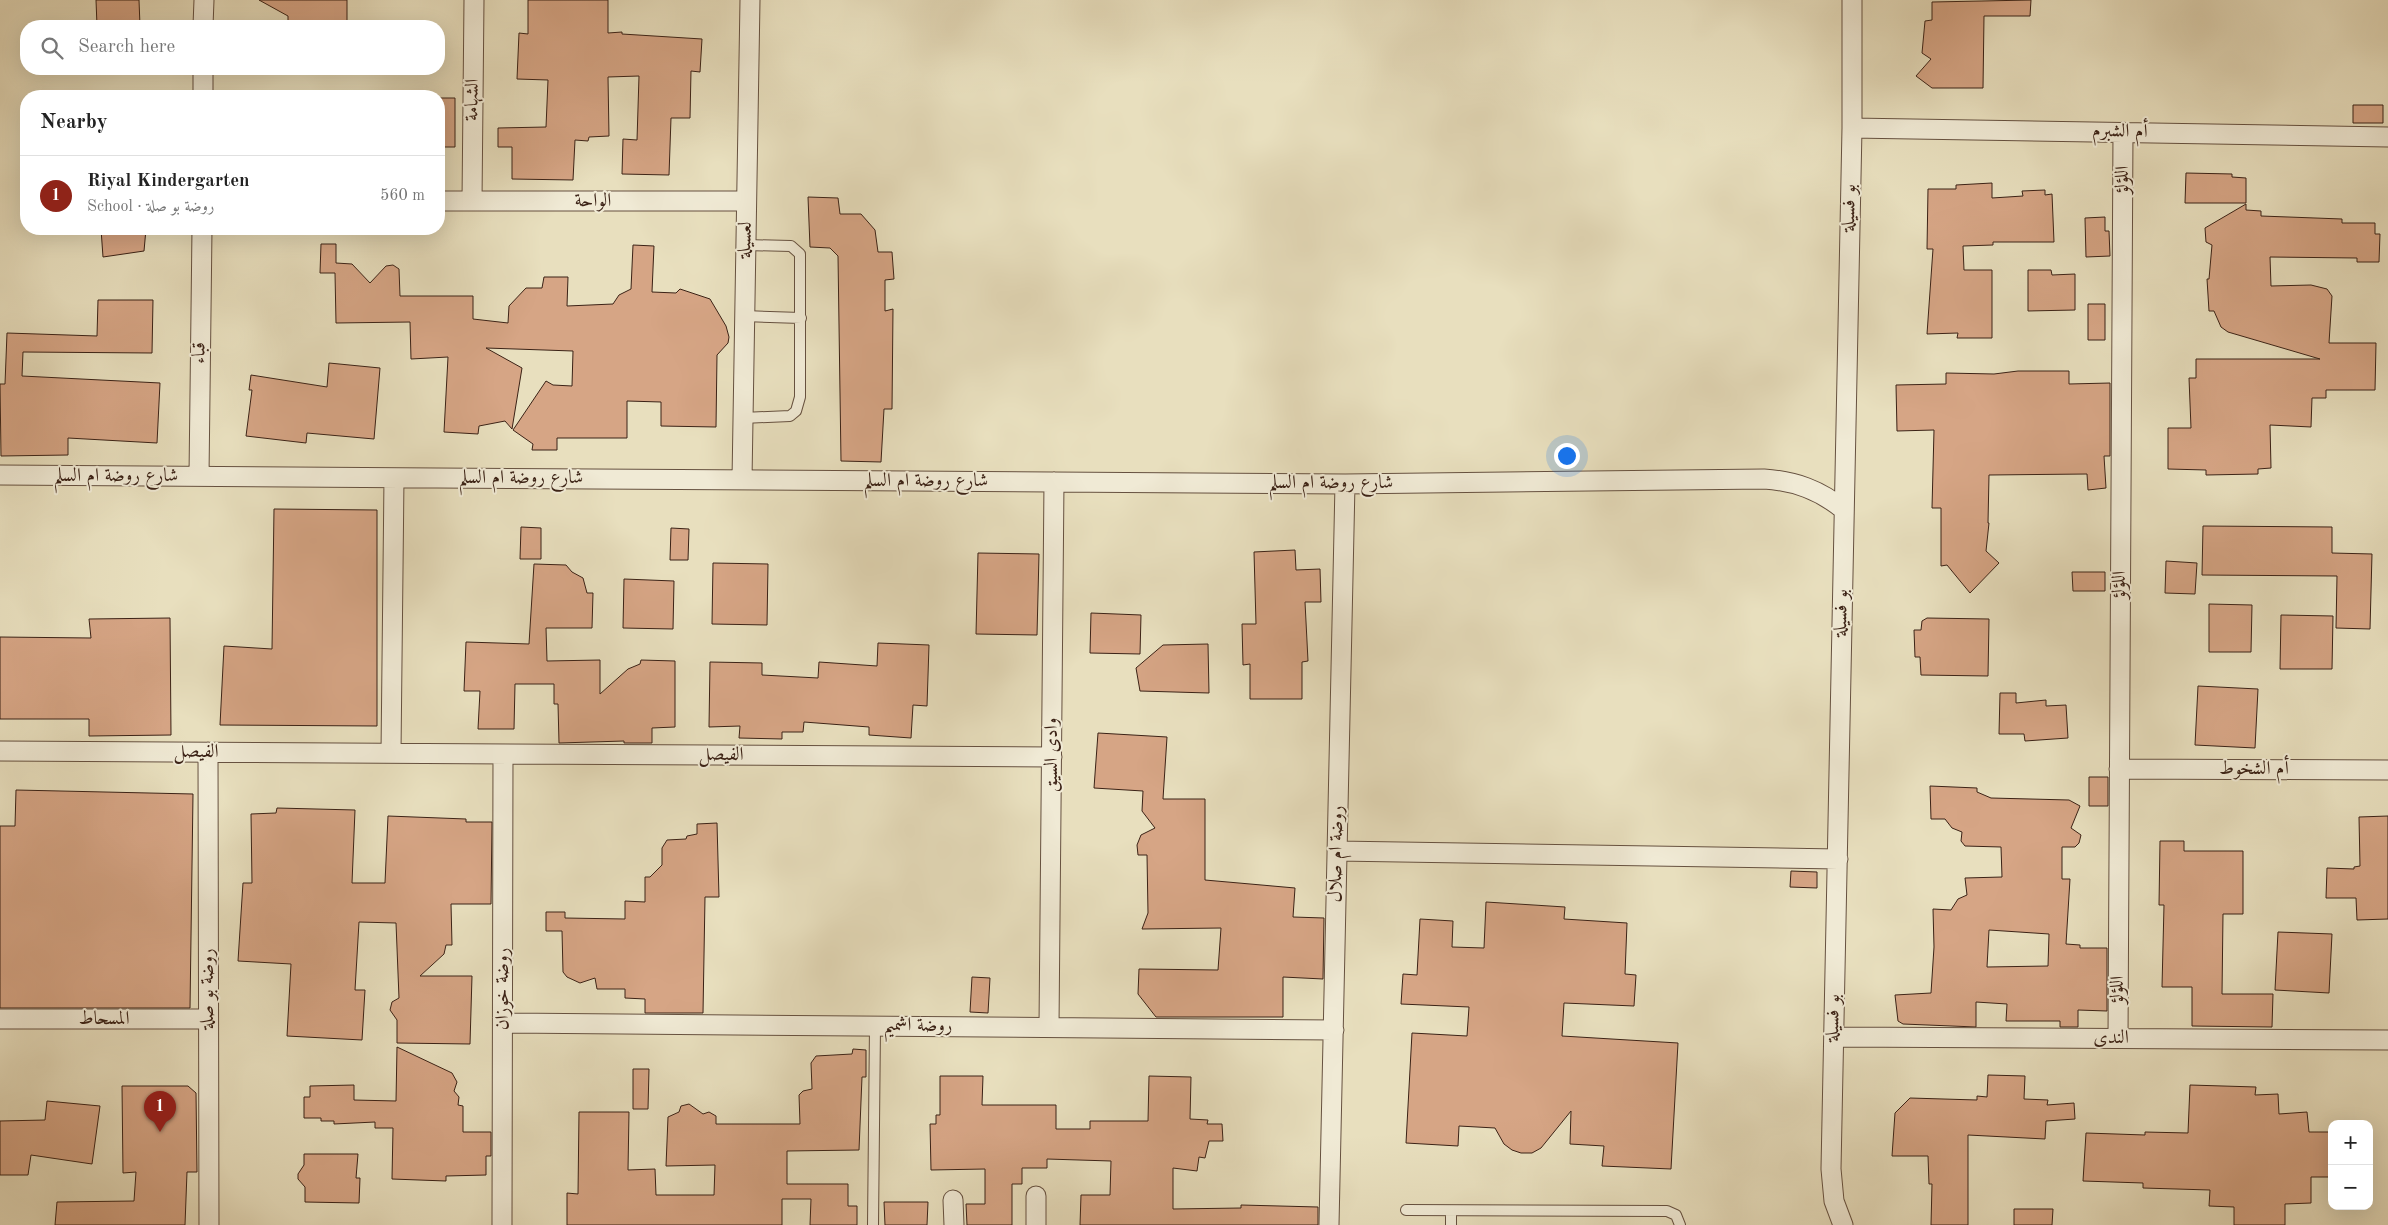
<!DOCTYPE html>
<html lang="en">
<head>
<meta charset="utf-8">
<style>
	body { margin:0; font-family:"Old Standard TT",Amiri,serif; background:#f6f6f6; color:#222 }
	.controls { position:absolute; right:15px; bottom:15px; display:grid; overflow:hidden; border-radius:10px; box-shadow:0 5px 20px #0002 }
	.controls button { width:45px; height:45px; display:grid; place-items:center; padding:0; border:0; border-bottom:1px solid #e0e0e0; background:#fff; color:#222; font:25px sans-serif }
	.you { position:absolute; left:1566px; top:455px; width:18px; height:18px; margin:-12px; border:4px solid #fff; border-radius:50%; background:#1a73e8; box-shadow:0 0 0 8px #1a73e833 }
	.badge { display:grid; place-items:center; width:32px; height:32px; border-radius:50%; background:#8f2418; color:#fff; font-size:16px; font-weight:700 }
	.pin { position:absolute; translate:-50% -41px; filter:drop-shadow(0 1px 2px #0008) }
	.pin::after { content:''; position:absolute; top:26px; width:18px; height:15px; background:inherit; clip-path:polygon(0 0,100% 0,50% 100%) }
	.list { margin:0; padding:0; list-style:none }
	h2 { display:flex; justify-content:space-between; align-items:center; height:65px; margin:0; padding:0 20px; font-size:21px }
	h2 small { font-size:16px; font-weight:400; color:#767676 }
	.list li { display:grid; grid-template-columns:32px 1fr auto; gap:15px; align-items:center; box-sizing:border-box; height:80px; padding:0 20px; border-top:1px solid #e0e0e0 }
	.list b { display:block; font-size:19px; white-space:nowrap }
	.list p { margin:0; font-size:16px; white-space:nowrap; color:#767676 }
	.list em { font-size:16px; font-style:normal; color:#767676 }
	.icon { flex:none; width:28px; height:28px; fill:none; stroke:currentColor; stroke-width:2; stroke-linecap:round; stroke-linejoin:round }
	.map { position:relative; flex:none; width:2388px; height:1225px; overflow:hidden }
	.search { position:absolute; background:#fff; box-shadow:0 5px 20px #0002; left:20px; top:20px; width:425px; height:55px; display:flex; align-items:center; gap:12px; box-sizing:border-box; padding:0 18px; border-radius:20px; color:#767676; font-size:19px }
	.panel { position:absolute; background:#fff; box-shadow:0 5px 20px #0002; left:20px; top:90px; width:425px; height:145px; border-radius:20px }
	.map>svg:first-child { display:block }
</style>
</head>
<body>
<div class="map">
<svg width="2388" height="1225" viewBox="0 0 2388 1225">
	<rect width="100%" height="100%" fill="#e8dfbe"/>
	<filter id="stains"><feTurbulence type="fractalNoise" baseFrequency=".004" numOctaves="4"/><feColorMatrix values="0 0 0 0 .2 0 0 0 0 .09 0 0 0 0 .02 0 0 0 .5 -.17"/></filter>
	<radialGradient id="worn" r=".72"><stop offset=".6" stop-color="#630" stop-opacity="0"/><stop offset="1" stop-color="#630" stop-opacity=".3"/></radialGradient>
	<path fill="#d6a585" stroke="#3b2216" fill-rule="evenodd" d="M96,0H139L140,26H97Z
		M259,0H347V25H288V16Z
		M528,0H608V33L622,32V34L702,39L700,72L691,71L690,118H671L669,175L622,174L623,139L637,140L639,76L608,77L609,136L589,137L588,141L575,140L573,180L512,179V147H498V128L546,127L548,80L517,79L519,33L528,34Z
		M2031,0L2030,16H1984L1983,88H1932L1916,76L1931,59L1922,53L1925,21L1932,20V2Z
		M439,98H455V147H439Z
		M2353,105H2383V123H2353Z
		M2186,173L2232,174V177L2246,178V203H2185Z
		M1992,183V198L2023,196L2022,191L2045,190V195L2052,194L2054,242H1993V245L1963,246L1964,270H1992V338H1957L1958,333L1927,334L1933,249H1927L1928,189H1956V185Z
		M808,197L838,198L840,214H861L875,230L878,252H892L894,279L885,280V311L893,309L892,409H884L881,462L841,461L838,256L830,248L810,247Z
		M2246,204V210L2261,211V216L2342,219V223H2375V234H2380L2379,262H2357V258L2270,257L2271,286L2311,285L2327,289L2332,296L2329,343H2376L2375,390H2326V398H2312L2311,427L2270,425L2271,468L2258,469V474L2206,475V470L2168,469V428H2191L2189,378H2196V359H2320L2228,332L2221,327L2214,311H2209L2207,279H2209L2212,245L2206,242L2205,228Z
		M2105,217V231H2109L2110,256L2086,257L2085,218Z
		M101,229H146L144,251L103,257Z
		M321,244H336V263L352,264L370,283L386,266L393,265L399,269L400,296H473V319L508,323L509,306L526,288H542L544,277H568L567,306L613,304L619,295L631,289L633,245L654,246L652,292L676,293L680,289L710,299L726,326L729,337L728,343L717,355L716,427L661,426V402L627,401V438H557V450H532L533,444L513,430L546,381L553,385L572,386L573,351L486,348L522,368L512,429L505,421L479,426L478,434L444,432L448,357L411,359L410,322L336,323L335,273H320Z
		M2028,270H2051L2052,275L2075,274V310L2028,311Z
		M98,300H153L152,353L23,352L22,376L160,383L157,443L68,438V455L1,456L0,384H5L7,333L97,336Z
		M2088,304H2105V340H2088Z
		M329,363L380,368L374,439L307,433L306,443L246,436L252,390H249L251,375L327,387Z
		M2018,371H2069V384L2110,383V456H2104L2106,488L2088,490L2087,474L1989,475L1988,523H1989L1986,551L1999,563L1970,593L1947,565L1941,566V508H1932L1934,430L1897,431L1896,385L1946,384V373L1994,374Z
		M274,509L377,510V726L220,725L224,646L272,649Z
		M2203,526L2332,527V553L2372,554L2370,629L2336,628L2337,576L2202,575Z
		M521,527L541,528V559H520Z
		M671,528L689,529L688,560H670Z
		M1295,550L1296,570L1320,569L1321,602H1305L1308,661L1302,662V699H1250V664L1243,665L1242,624H1256L1254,552Z
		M978,553L1039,554L1037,635L976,634Z
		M2166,561L2197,563L2195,594L2165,593Z
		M713,563L768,564L767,625L712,624Z
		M534,564L566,565L572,572L583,578L587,593H593L592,628H546L547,661L600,660V694L628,669L640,664L641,660L675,661V727L652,728V743H624V741L559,743L558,704H554V684H515L514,729H478L480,691H464L466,642L529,644Z
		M2072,572H2105V591H2073Z
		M624,579L674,581L673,629L623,628Z
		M2209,604L2252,605L2251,652H2209Z
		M1091,613L1141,615L1140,654L1090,653Z
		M2281,615L2333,616L2332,669H2280Z
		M170,618L171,735L89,736V719H0V637L91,638L89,619Z
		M1927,618L1989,619L1988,676L1921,675L1920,657H1915L1914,630H1921L1922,621Z
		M878,643L929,645L927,706L913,705L911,738L869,735V727L804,722L803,732H782V739L739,738L740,726L709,727L710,662L762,663V675L818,678L819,662L877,666Z
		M1208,644L1209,693L1140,691L1136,668L1163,645Z
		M2198,686L2258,689L2255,748L2195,745Z
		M2000,693H2016V703L2046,700V706L2066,705L2068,738L2025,741L2024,734H1999Z
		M1098,733L1167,737L1163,799H1205V880L1295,888L1293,917L1324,918L1323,979L1283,977V1017H1156L1138,994L1139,969L1218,970L1221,928L1142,929L1148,913L1147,855H1138L1137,845L1141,835L1155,828L1142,811L1143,791L1094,788Z
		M2089,777H2108V806H2089Z
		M1930,786L1977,788V792L1991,798L2069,800L2080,806L2071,828L2081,835L2079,843L2075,847H2062V879H2070L2066,944L2080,945V948H2107V1011L2078,1010V1027H2060V1021H2006L2007,1004L1976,1002V1027L1903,1024L1898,1021L1895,995L1931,993L1934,947L1933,909L1951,910L1958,899L1967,895L1965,878L2002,877L2001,847L1965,846L1961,841L1962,832L1952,828L1945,819H1931ZM1989,930L2049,934L2048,966L1987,967Z
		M16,790L193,794L190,1008H0V826H15Z
		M277,808L355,810L352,883H385L388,816L466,819V822H492L491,904H451L452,945H446L444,954L420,976H472L470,1044L397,1043V1020L390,1010L392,1002L399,998L396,923L359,922L355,990H365L362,1040L287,1036L291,964L238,961L243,883H252L251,814L276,813Z
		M2388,816V919L2357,920L2356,898H2326L2327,868L2354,869V867L2360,866L2359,817Z
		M717,823L719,897H705L703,1013H645V999L625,998V989H597L595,978L580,983L567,977L563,972L562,931H546V912H565V918L625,919V901L645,902V877H650L662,865V848L667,840L686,839L687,836L697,834V824Z
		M2160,841H2184V851H2243V914H2223L2222,994H2273L2272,1027L2192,1026V987H2162L2164,905H2159Z
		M1791,871L1817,872V888L1790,887Z
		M1486,902L1565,907L1564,919L1627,923L1625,974L1636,975L1634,1006L1564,1003L1562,1036L1678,1043L1671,1169L1602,1166L1604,1146L1570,1144L1571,1111L1541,1148L1532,1153H1521L1512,1150L1504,1144L1495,1128L1459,1126L1458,1146L1406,1143L1412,1033L1467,1036L1469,1007L1401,1004L1403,974L1417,975L1420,919L1453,921L1452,947L1484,948Z
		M2278,932L2332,934L2329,993L2275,990Z
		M972,977L990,978L988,1013L970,1012Z
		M397,1047L452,1073L457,1082L454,1091L459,1097L458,1105L463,1106V1132H491V1156H486V1175L446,1176V1181L392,1179L393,1128H375V1122L334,1124V1121H321V1118H304V1097H310V1086L354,1085V1100L396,1101Z
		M853,1049L866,1050V1077H862L859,1150L787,1151V1184H848V1206H857V1225H810L811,1199H782V1225H567V1193L578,1194L579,1112H629L628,1170L655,1169L656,1195H714L715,1165L666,1166L668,1117L679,1112L681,1106L689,1104L703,1114L709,1112L716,1116V1124H800L799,1095L803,1091L812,1089L811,1063L816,1056L852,1054Z
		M633,1069H649L648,1109H633Z
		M1988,1075L2025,1076L2024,1099L2048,1100L2047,1105L2074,1103L2075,1119L2046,1121L2045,1139L1968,1135V1225H1931L1932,1184H1929L1928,1156H1892L1895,1113L1910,1098L1977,1100V1096L1987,1097Z
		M940,1076H983L982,1105H1056V1129H1090V1121H1148L1149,1076L1191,1077L1190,1119L1208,1120L1207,1124H1222L1223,1141H1209L1205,1158L1199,1157L1197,1171L1173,1168V1209L1241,1208V1205L1318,1207V1225H1080L1081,1195H1110L1111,1161L1047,1159V1168H1022V1184H1012V1225H967L966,1204H985V1169L931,1170L930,1124H936V1115H940Z
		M2190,1085L2256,1087L2255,1095L2278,1094L2279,1114L2307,1112L2309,1132H2332V1177H2311V1203L2285,1204V1225H2234V1207L2209,1206L2210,1190L2143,1188V1183L2083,1181L2086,1133L2145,1135V1132L2188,1133Z
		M122,1086H188L196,1093L197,1172H187L185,1225H55L57,1202L134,1201L136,1172L123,1173Z
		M47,1101L100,1106L92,1164L31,1155L28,1175H0V1121L45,1120Z
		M304,1154H358L356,1178H360L359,1203L305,1202V1187L298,1179V1174L304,1165Z
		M884,1202H928L927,1225H885Z
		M2014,1209H2053L2052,1225H2014Z"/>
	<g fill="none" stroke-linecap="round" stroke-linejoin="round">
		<defs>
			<path id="service" d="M744,316L801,318
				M743,418L790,416L796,411L800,397V254L791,246L746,245
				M1406,1210L1667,1211L1676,1215L1680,1225
				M873,1225L875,1026
				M1451,1225V1211"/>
			<path id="minor" d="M203,26L204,0
				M203,96V69
				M1852,128L2388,137
				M439,201H746
				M472,201L474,0
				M0,475L1345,484L1764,479C1795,481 1820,490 1844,510
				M199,476L202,229
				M742,480L750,0
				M0,751L1052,757
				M208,752L209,1225
				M391,753L394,478
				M2119,769L2388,770
				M1337,851L1838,859
				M0,1019H208
				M503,1023L1334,1030
				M1049,1027L1054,482
				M1834,1037L2388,1040
				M2118,1038L2123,132
				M1036,1196V1225
				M953,1200L954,1225
				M502,1225L503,754
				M1329,1225L1345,484
				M1843,1225L1834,1201L1831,1169L1852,128V0"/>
		</defs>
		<use href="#service" stroke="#665140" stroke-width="12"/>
		<use href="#minor" stroke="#665140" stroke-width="21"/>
		<use href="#service" stroke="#f0ead5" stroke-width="10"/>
		<use href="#minor" stroke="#f0ead5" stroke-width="19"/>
	</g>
	<g text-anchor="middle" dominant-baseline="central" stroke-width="4" stroke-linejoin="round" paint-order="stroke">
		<g font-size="19" fill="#3b2216" stroke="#f0ead5">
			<text transform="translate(473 100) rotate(-89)">الشهامة</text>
			<text transform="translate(2120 132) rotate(1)">أم الشبرم</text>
			<text transform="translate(2123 180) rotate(-90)">اللؤلؤ</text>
			<text x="593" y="201">الواحة</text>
			<text transform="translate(1850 208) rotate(-89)">بو فسيلة</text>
			<text transform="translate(746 240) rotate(-89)">لعسيلة</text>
			<text transform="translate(200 353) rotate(-89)">قباء</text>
			<text x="116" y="476">شارع روضة ام السلم</text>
			<text x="521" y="478">شارع روضة ام السلم</text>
			<text x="926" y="481">شارع روضة ام السلم</text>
			<text x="1331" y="483">شارع روضة ام السلم</text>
			<text transform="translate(2120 585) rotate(-90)">اللؤلؤ</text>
			<text transform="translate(1842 613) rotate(-89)">بو فسيلة</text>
			<text x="196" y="752">الفيصل</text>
			<text x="721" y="755">الفيصل</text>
			<text transform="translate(1052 755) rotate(-90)">وادى السيق</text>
			<text x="2254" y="769">أم الشخوط</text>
			<text transform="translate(1337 854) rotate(-89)">روضة ام صلال</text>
			<text transform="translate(208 989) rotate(-90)">روضة بو صلة</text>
			<text transform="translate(503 989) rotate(-90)">روضة خوزان</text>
			<text transform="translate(2118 990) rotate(-90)">اللؤلؤ</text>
			<text transform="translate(1834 1018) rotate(-89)">بو فسيلة</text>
			<text x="104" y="1019">المسحاط</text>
			<text transform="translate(918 1026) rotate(1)">روضة اشميم</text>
			<text x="2111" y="1038">الندى</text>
		</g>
	</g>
	<rect width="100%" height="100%" filter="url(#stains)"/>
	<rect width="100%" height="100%" fill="url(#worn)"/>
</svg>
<div class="controls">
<button>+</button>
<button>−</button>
</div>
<div class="you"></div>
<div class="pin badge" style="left:160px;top:1132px">1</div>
<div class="search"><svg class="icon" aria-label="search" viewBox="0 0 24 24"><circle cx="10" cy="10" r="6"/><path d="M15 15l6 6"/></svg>Search here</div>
<section class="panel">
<h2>Nearby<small></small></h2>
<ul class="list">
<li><span class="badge">1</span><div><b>Riyal Kindergarten</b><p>School · روضة بو صلة</p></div><em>560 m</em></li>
</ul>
</section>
</div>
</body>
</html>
